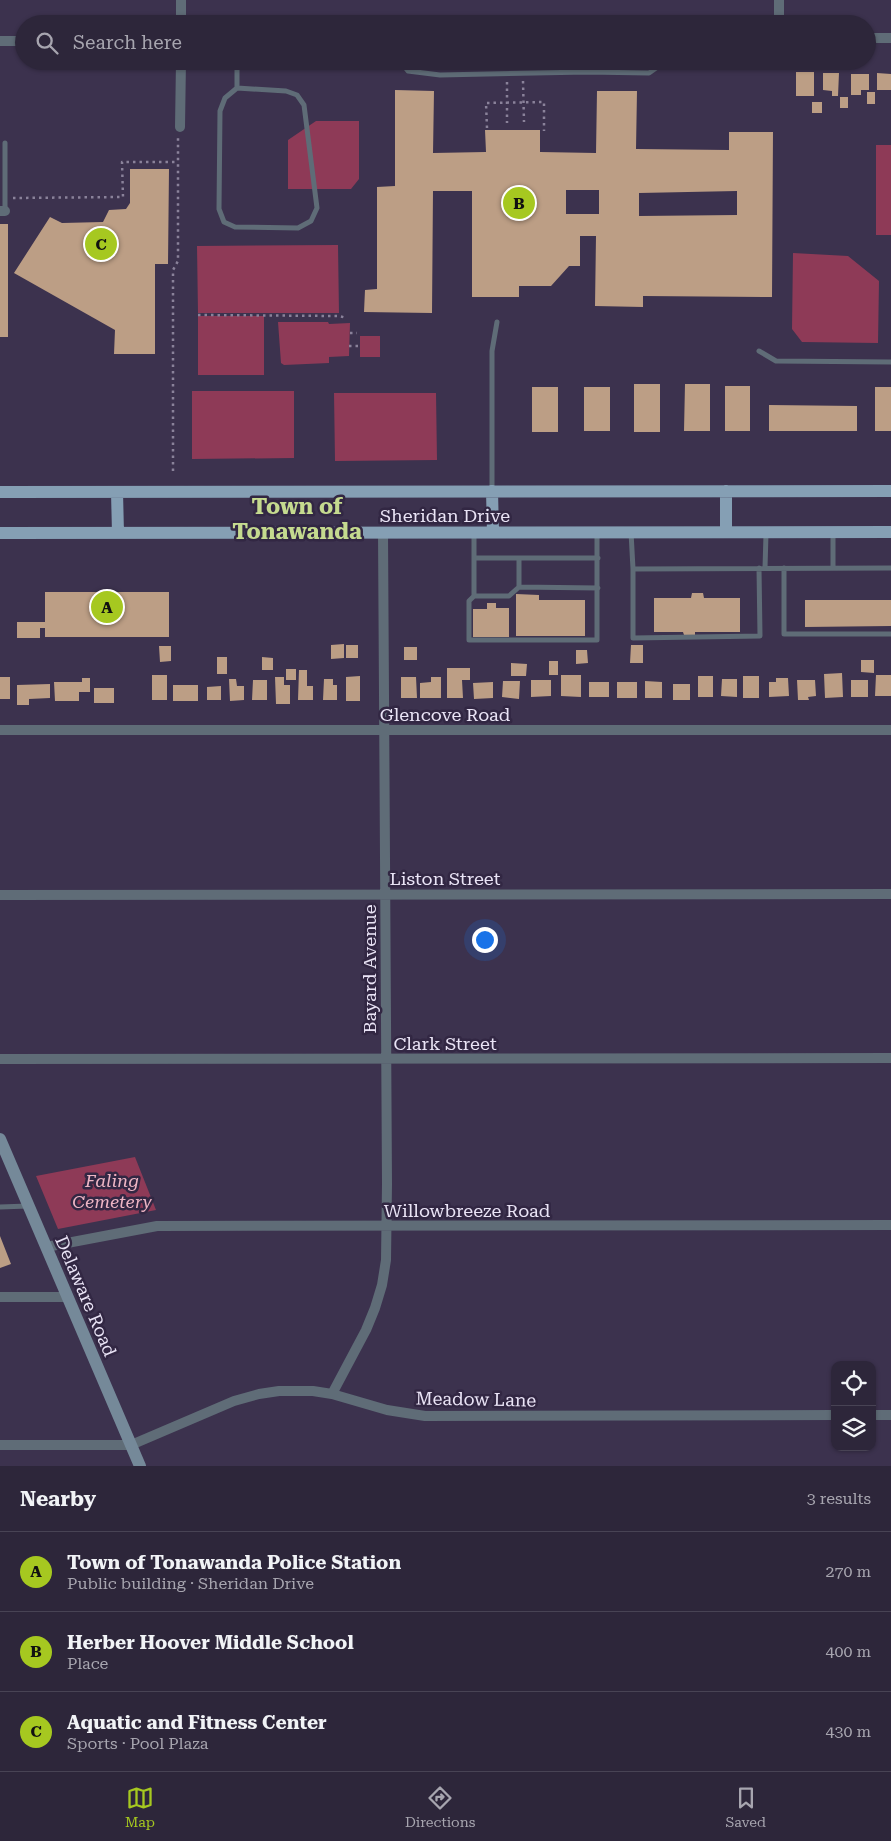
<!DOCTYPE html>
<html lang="en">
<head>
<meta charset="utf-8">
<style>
	body { margin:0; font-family:"Roboto Serif",serif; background:#352e42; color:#f1f3f6 }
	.controls { position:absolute; right:15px; bottom:15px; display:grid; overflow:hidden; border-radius:10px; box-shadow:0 1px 4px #0004 }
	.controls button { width:45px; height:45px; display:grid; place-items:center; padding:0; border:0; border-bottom:1px solid #484354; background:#2d263a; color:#f1f3f6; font:25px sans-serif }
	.you { position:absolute; left:484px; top:939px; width:18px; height:18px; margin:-12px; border:4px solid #fff; border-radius:50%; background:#1a73e8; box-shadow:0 0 0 8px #1a73e833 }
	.badge { display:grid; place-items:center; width:32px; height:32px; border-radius:50%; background:#a6c820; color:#111; font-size:16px; font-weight:700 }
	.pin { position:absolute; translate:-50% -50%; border:2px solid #fff; box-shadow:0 1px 5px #0006 }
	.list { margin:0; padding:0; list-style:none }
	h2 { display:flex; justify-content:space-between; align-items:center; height:65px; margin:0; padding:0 20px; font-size:21px }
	h2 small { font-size:16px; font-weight:400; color:#a7a5af }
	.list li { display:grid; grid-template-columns:32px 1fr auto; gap:15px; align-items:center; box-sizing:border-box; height:80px; padding:0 20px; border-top:1px solid #484354 }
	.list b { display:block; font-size:19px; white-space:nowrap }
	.list p { margin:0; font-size:16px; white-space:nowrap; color:#a7a5af }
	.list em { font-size:16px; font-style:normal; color:#a7a5af }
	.icon { flex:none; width:28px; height:28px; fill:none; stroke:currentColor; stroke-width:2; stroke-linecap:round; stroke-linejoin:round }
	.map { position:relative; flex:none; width:891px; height:1466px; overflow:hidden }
	.search { position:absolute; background:#2d263a; box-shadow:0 1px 4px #0004; left:15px; right:15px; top:15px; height:55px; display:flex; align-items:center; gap:12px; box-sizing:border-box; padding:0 18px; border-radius:28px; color:#a7a5af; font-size:19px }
	.sheet { height:305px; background:#2d263a }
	nav { display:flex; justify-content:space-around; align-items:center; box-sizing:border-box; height:70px; border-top:1px solid #484354; background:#2d263a; font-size:14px; color:#a7a5af }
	nav a { display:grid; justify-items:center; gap:2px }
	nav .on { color:#a6c820 }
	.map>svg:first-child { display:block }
</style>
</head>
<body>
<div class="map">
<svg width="891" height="1466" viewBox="0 0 891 1466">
	<rect width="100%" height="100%" fill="#3c324e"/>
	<path fill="#8e3a57" d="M316,121H359V179L351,189H288V140Z
		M876,145H891V235H876Z
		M338,245L339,313H198L197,246Z
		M793,253L848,256L879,281L878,343L802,342L792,329Z
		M198,316H264V375H198Z
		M278,322H328L329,324L350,323L349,356L329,357V363L284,365L281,363Z
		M360,336H380V357H360Z
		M192,391H294V458L192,459Z
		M334,393H436L437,460L335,461Z
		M135,1157L156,1210L58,1229L36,1176Z"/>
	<path fill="#bc9e85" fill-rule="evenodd" d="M796,72H814V96H796Z
		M823,73H839L838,96H832V91L823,90Z
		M877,73L891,74V90H877Z
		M851,74H869V90H861V95H851Z
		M395,90L434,91L433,153L486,152L485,130H540V152L596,153L597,91H637L636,149L729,150V132H773L772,297L643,296V307L595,306L596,236H580V266H569L551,286H519V297H472V191H433L432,313L364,312L365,290L377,289V187L395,186ZM566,190H599V214H566ZM737,191V215L639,216V193Z
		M867,92H875V104H867Z
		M840,97H848V108H840Z
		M812,102H822V113H812Z
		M130,169H169L168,264H155V354H114L115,330L14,273L50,217L62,223L103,222L109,210L126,209L130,203Z
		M0,224H8V337H0Z
		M634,384H660V432H634Z
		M685,384H710V431H684Z
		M725,386H750V431H725Z
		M532,387H558V432H532Z
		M584,387H610V431H584Z
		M875,387H891V431H875Z
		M769,405L857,406V431H769Z
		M45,592H169V637H45V628H40V638H17V622H45Z
		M692,593H703L704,598H740V632H695V635H684L683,632H654V598H691Z
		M516,594L539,595V600H585V636H516Z
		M805,600H891V626L805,627Z
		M487,603H496V608H509V637H473V609H487Z
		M344,644V658L331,659V645Z
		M346,645H358V658H346Z
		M631,645H643V663H630Z
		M159,646H171V661L160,662Z
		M404,647H417V660H404Z
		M576,650H587L588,663L576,664Z
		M217,657H227V674H217Z
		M262,657L273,658V670H262Z
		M861,660H874V673L861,672Z
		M549,661H558V675H549Z
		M511,663L527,664L526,676H511Z
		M447,668H470V680H462L463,698H447Z
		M286,669H296V680H286Z
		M299,670H307V686H313V700H298Z
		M842,673L843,697L825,698L824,674Z
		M152,675H167V700H152Z
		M561,675H581V697L561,696Z
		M876,675H891V696H875Z
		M360,676V701H346V677Z
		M698,676H713V697H698Z
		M743,676H759V698H743Z
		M0,677H10V699H0Z
		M275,677H284V685H290V704H276Z
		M401,677H416L417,698H401Z
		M431,677H441V698H420V683L431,682Z
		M82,678H90V692H79V701H55L54,682H82Z
		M776,678H788L789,696L769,697V682H776Z
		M229,679H236L237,686H244V700L230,701Z
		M324,679H333V685H337V700H323Z
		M722,679H737V697L721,696Z
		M253,680H267V700H252Z
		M531,680H551V696L531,697Z
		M797,680H815L816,696L808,697L809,700H798Z
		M851,680H868V697H851Z
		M503,681H520L519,699L502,697Z
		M645,681L662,682V698H645Z
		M493,682V698L474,699L473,683Z
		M589,682H609V697H589Z
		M617,682H637V698H617Z
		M50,684V698L29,699V705H17V685Z
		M673,684H690V700H673Z
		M173,685H198V701H173Z
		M221,686V700H207V687Z
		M94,688H114V703H94Z
		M0,1236L11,1264L0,1268Z"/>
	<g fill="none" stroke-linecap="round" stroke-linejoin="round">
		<path stroke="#8a829a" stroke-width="2.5" stroke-dasharray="2.5 4" stroke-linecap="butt" d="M523,81L524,122
			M507,82V123
			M487,128L486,103L544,102V131
			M13,198L123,197L122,162H178
			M198,315L339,316L347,318
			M350,333H357
			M349,346H360
			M173,471V270L178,261V136"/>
		<path stroke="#5f6c77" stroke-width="5" d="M237,61V88L225,98L220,111L219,209L224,222L235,227L298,228L311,221L317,208L304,105L297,95L286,91L237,88
			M400,61L408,71L440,75L587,72L649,73L666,61
			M5,143V211
			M759,351L776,361L891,362
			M492,490V351L497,322
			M631,532L633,569L891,568
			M474,533V596H509L519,587
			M474,558H519
			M833,567V533
			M765,568L766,534
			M784,568V634H891
			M633,569V638L760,636L759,568
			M598,588L519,587V558H598
			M474,596L469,601V640H597V532
			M0,1207L28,1206"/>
		<path stroke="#5f6c77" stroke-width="10" d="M181,0V24
			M779,0V24
			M867,38H891
			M0,41H24
			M180,127L181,61
			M0,211H5
			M0,730H891
			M0,895L891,894
			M0,1059L891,1058
			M46,1247L157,1226L891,1225
			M0,1297H68
			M332,1394L366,1330L375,1308L382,1285L386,1260L387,1184L383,532
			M872,1415H891
			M0,1445H131L234,1401L259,1394L279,1391H313L332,1394L387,1410L425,1416L835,1415"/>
		<path stroke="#758999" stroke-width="12" d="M0,1139L140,1466"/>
		<path stroke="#859fb4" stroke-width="12" d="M492,491L493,532
			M726,491V532
			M0,492L891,491
			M117,492L118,533
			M0,533L891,532"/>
	</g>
	<g text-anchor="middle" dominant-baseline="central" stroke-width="5" stroke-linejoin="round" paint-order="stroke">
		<g font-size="18" fill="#eae4f6" stroke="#322743">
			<text x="445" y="515">Sheridan Drive</text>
			<text x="445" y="714">Glencove Road</text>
			<text x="445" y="878">Liston Street</text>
			<text transform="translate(369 969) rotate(-90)">Bayard Avenue</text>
			<text x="445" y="1043">Clark Street</text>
			<text x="467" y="1210">Willowbreeze Road</text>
			<text transform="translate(86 1296) rotate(67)">Delaware Road</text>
			<text transform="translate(476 1399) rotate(1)">Meadow Lane</text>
		</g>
		<g font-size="18" font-style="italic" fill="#eeb5c4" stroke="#322743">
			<text x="112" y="1180">Faling<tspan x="112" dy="21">Cemetery</tspan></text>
		</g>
		<g font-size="22" font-weight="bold" fill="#c5da8f" stroke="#322743">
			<text x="297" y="506">Town of<tspan x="297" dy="25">Tonawanda</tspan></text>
		</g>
	</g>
</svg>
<div class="controls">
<button><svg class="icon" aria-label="locate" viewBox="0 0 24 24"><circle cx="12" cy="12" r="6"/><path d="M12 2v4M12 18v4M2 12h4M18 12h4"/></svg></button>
<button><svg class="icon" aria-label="layers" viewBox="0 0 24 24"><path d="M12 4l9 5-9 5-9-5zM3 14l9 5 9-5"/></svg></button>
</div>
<div class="you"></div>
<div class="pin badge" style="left:107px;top:607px">A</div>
<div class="pin badge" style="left:519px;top:203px">B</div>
<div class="pin badge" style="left:101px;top:244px">C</div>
<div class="search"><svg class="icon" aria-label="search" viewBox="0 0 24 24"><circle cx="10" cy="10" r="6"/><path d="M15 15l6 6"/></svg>Search here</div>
</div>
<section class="sheet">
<h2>Nearby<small>3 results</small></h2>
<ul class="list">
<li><span class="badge">A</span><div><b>Town of Tonawanda Police Station</b><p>Public building · Sheridan Drive</p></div><em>270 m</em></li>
<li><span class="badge">B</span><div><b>Herber Hoover Middle School</b><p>Place</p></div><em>400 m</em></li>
<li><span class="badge">C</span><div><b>Aquatic and Fitness Center</b><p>Sports · Pool Plaza</p></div><em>430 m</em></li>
</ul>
</section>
<nav>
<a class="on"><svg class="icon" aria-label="map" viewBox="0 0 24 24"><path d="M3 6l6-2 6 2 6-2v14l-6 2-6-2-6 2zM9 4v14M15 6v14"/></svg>Map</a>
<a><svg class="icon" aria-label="directions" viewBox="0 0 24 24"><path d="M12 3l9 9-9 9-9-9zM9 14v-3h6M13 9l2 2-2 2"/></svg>Directions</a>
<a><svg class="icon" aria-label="saved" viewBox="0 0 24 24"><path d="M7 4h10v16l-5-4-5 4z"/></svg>Saved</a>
</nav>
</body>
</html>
